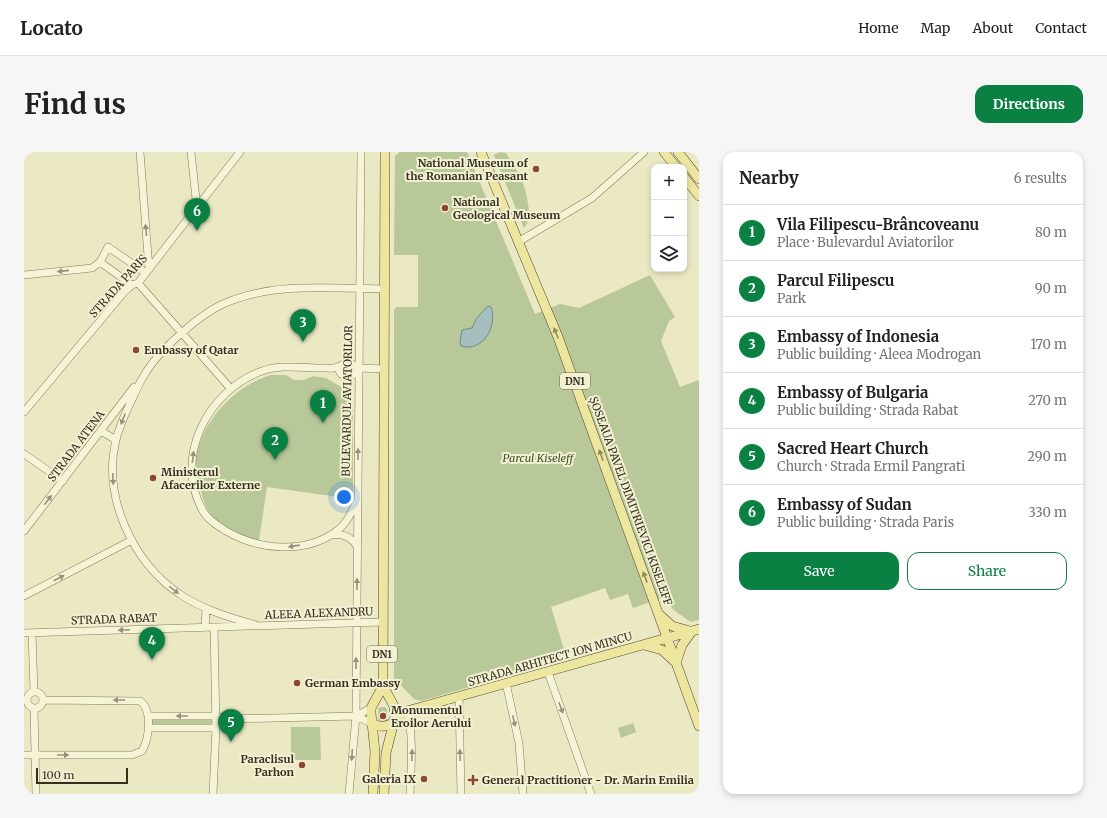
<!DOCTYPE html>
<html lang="en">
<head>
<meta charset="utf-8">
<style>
	body { margin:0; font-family:Merriweather,serif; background:#f6f6f6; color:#222 }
	.controls { position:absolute; right:12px; top:12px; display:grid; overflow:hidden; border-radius:8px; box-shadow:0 2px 6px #0003 }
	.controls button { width:36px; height:36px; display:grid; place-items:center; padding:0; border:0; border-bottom:1px solid #e0e0e0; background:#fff; color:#222; font:20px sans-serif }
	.scale { position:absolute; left:12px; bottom:10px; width:92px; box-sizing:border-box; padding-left:4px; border:2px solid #352f1f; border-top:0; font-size:11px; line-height:14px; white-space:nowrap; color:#352f1f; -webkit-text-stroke:3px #f3f1d3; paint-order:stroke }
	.you { position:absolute; left:320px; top:345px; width:14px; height:14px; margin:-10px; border:3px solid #fff; border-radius:50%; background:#1a73e8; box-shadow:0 0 0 6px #1a73e833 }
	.badge { display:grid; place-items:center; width:26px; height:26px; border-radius:50%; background:#0b8043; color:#fff; font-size:13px; font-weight:700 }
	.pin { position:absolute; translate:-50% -33px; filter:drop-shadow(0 1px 2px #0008) }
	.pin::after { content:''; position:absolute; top:21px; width:14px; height:12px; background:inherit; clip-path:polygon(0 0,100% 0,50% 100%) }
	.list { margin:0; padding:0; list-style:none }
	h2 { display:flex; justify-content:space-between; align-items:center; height:52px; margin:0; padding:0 16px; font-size:17px }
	h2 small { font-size:13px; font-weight:400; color:#767676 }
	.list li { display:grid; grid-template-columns:26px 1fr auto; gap:12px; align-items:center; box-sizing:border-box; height:56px; padding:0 16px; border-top:1px solid #e0e0e0 }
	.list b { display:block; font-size:15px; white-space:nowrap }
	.list p { margin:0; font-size:13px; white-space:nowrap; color:#767676 }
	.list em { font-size:13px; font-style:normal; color:#767676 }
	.actions { display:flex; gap:8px; padding:12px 16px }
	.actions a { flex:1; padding:9px 0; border:1px solid #0b8043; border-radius:12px; text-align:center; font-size:14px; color:#0b8043 }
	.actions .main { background:#0b8043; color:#fff }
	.icon { flex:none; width:22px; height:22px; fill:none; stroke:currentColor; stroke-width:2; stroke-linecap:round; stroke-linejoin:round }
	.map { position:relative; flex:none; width:675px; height:642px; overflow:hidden; border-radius:12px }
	header { display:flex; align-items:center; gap:24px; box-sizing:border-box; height:56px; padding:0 20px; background:#fff; border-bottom:1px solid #e0e0e0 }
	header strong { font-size:19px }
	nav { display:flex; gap:22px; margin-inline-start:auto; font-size:14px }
	.intro { display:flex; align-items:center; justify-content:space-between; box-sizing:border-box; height:96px; padding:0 24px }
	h1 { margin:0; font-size:28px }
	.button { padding:10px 18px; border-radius:12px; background:#0b8043; color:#fff; font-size:14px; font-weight:700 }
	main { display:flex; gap:24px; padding:0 24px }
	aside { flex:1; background:#fff; border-radius:12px; box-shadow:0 2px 6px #0003 }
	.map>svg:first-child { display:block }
</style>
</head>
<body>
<header>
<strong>Locato</strong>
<nav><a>Home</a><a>Map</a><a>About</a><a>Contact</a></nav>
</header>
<div class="intro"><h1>Find us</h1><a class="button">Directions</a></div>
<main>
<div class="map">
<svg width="675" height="642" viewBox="0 0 675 642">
	<rect width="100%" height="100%" fill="#ebe8c4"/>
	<path fill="#b8c899" d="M376,0H443L511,162L536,152L555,156L626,123L651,165L645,169L637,189L656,235L675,228V468L667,470C656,462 646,458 641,445L609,456L604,442L586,448L581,436L527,455L543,507L397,549L390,547L370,526V158L372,155H394V103H370L371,4Z
		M476,0L482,1C486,9 493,17 497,26C502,38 510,67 500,76L470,3Z
		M247,223H262L270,228H280L289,224L302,226L322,238L329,254V347L243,335L235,389C221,383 202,379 191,368C182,359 179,347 176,335C173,324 170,310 173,299C183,264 213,233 247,223Z
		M356,555H361L363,557V570H354V557Z
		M186,567L189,570L186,572H127L128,568Z
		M609,571L612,580L597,586L594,576Z
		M267,575H296L297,608H267Z"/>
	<path fill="#a6bebd" stroke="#6d8c8b" d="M464,154L467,155C474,173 459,201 437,194L436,190L438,178L448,176L452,167Z"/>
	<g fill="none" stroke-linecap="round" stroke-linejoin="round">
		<defs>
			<path id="minor" d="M116,0L125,117
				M167,0L173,56
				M494,90L568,46L620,0
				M76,110L108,133
				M0,123L68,116L76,110L84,95L122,121
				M114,131L207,237
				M313,215L317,222L324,225L332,221L334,216
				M0,260L101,139L108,133L114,131L216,0
				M77,279L92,288
				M0,302L39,329
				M332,351C327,361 323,371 314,378C282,403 235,398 202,379C194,374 184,368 179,359C149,306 183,239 238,219C256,212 280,216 298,216C303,216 310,217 313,215C317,214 320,211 324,210L335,216L360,217
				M0,379L110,235
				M307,383C318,381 327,385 333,394
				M0,444L108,388
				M232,473C207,466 180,458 157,443C109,411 78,345 92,288C96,271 104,256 111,241C114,234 117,228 121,222C134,199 175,163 199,152C248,130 307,136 360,137
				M181,476L182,457
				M0,481L358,470
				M8,481L10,540
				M524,520L567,642
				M482,531L495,591L499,642
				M3 548a8 8 0 1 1 16 0a8 8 0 1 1-16 0Z
				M435,544L437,642
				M10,557L12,642
				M383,559C390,586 387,614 386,642
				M124,564H192L204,567L332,564L347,571
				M332,564L347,556
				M124,576H192
				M0,603H108L118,599C125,587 129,558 116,549L19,548
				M189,642L192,576L190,475
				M325,642L332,564L337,0"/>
			<path id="major" d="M457,0L534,185L675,574
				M640,0L652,15
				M654,0L675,27
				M660,25L675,44
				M636,463L648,474L666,479
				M620,493L638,498L650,509
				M652,511L658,493L668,479
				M359,534L370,554L371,565L362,601L360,642
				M347,571C363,580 371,569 383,559L675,477
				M349,642L351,600L347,561V556L359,534L361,0"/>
		</defs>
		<use href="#minor" stroke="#847b5c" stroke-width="8"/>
		<use href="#major" stroke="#524830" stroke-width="10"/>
		<use href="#minor" stroke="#f6f4d7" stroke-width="7"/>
		<use href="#major" stroke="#ece69f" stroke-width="9"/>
	</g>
	<defs><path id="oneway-solid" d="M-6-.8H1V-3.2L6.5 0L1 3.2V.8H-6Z"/></defs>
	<g fill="#96927b">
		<use href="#oneway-solid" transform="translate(122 78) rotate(-95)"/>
		<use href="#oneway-solid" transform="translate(39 119) rotate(174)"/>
		<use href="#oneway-solid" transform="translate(99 267) rotate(112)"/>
		<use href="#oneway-solid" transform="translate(334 302) rotate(-90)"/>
		<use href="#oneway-solid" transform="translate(169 305) rotate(-83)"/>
		<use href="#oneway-solid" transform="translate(89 327) rotate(88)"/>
		<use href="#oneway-solid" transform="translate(24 348) rotate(-53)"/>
		<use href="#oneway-solid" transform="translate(270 394) rotate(172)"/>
		<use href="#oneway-solid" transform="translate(35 426) rotate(-27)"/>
		<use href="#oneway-solid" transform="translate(333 432) rotate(-90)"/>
		<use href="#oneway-solid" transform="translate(150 438) rotate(38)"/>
		<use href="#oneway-solid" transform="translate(100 478) rotate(178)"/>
		<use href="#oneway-solid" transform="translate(332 511) rotate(-90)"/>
		<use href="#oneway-solid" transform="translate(95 548) rotate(180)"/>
		<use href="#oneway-solid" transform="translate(537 556) rotate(70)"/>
		<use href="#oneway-solid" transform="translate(158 564) rotate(180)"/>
		<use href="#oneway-solid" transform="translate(490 569) rotate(78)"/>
		<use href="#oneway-solid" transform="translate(39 603)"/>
		<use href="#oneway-solid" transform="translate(328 603) rotate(93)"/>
		<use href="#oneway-solid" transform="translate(388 603) rotate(-88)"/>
		<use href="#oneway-solid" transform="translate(436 603) rotate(-91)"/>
	</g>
	<g fill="#908a5f">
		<use href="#oneway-solid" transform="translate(532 181) rotate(-112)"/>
		<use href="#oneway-solid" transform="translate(577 303) rotate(-110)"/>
		<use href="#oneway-solid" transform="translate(621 425) rotate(-110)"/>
	</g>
	<g fill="#8f4630" stroke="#f3f1d3" stroke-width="1.5">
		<circle cx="512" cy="17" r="4"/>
		<circle cx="421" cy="56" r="4"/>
		<circle cx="112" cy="198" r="4"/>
		<circle cx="129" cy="326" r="4"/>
		<circle cx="273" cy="531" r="4"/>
		<circle cx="359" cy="564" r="4"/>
		<circle cx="278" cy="613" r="4"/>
		<circle cx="400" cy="627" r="4"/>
		<path d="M447 622h4v4h4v4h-4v4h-4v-4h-4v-4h4z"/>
	</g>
	<g text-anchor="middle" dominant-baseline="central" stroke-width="4" stroke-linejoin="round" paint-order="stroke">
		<g fill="#f3f1d3" stroke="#6e6955" stroke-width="1">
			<rect x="536" y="221" width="30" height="16" rx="3"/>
			<rect x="343" y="494" width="30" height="16" rx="3"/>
		</g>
		<g font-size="10" font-weight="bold" fill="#352f1f">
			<text x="551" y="229">DN1</text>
			<text x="358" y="502">DN1</text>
		</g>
		<g font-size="11" font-weight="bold" fill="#352f1f" stroke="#f3f1d3" text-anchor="start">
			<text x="504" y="11" text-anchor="end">National Museum of<tspan x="504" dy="13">the Romanian Peasant</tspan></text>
			<text x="429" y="50">National<tspan x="429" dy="13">Geological Museum</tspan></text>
			<text x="120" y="198">Embassy of Qatar</text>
			<text x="137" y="320">Ministerul<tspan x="137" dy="13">Afacerilor Externe</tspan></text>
			<text x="281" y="531">German Embassy</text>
			<text x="367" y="558">Monumentul<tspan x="367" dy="13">Eroilor Aerului</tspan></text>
			<text x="270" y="607" text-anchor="end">Paraclisul<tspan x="270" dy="13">Parhon</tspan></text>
			<text x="392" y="627" text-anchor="end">Galeria IX</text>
			<text x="458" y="628">General Practitioner - Dr. Marin Emilia</text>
		</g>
		<g font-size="11" fill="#352f1f" stroke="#f3f1d3">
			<text transform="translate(94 134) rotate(-48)">STRADA PARIS</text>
			<text transform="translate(323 249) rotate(-89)">BULEVARDUL AVIATORILOR</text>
			<text transform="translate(52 294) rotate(-53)">STRADA ATENA</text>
			<text transform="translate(607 349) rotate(70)">ȘOSEAUA PAVEL DIMITRIEVICI KISELEFF</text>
			<text transform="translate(295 461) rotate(-2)">ALEEA ALEXANDRU</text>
			<text transform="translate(90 467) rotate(-2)">STRADA RABAT</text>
			<text transform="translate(526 507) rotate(-16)">STRADA ARHITECT ION MINCU</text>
		</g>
		<g font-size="11" font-style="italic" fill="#3c5027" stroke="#f3f1d3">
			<text x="514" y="306">Parcul Kiseleff</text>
		</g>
	</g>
</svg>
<div class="controls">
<button>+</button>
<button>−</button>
<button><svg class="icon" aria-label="layers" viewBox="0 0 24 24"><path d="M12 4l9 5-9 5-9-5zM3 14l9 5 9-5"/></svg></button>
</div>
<div class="scale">100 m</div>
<div class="you"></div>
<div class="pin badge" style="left:299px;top:271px">1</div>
<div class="pin badge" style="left:251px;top:308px">2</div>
<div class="pin badge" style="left:279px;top:190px">3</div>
<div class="pin badge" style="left:128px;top:508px">4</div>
<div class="pin badge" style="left:207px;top:590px">5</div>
<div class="pin badge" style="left:173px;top:79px">6</div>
</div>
<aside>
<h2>Nearby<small>6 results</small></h2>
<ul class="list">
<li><span class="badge">1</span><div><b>Vila Filipescu-Brâncoveanu</b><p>Place · Bulevardul Aviatorilor</p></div><em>80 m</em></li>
<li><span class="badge">2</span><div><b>Parcul Filipescu</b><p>Park</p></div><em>90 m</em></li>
<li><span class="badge">3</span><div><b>Embassy of Indonesia</b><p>Public building · Aleea Modrogan</p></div><em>170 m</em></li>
<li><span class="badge">4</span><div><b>Embassy of Bulgaria</b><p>Public building · Strada Rabat</p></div><em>270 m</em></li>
<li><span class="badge">5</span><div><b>Sacred Heart Church</b><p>Church · Strada Ermil Pangrati</p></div><em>290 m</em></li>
<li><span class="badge">6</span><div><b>Embassy of Sudan</b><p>Public building · Strada Paris</p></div><em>330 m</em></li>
</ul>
<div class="actions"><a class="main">Save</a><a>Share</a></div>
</aside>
</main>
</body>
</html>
